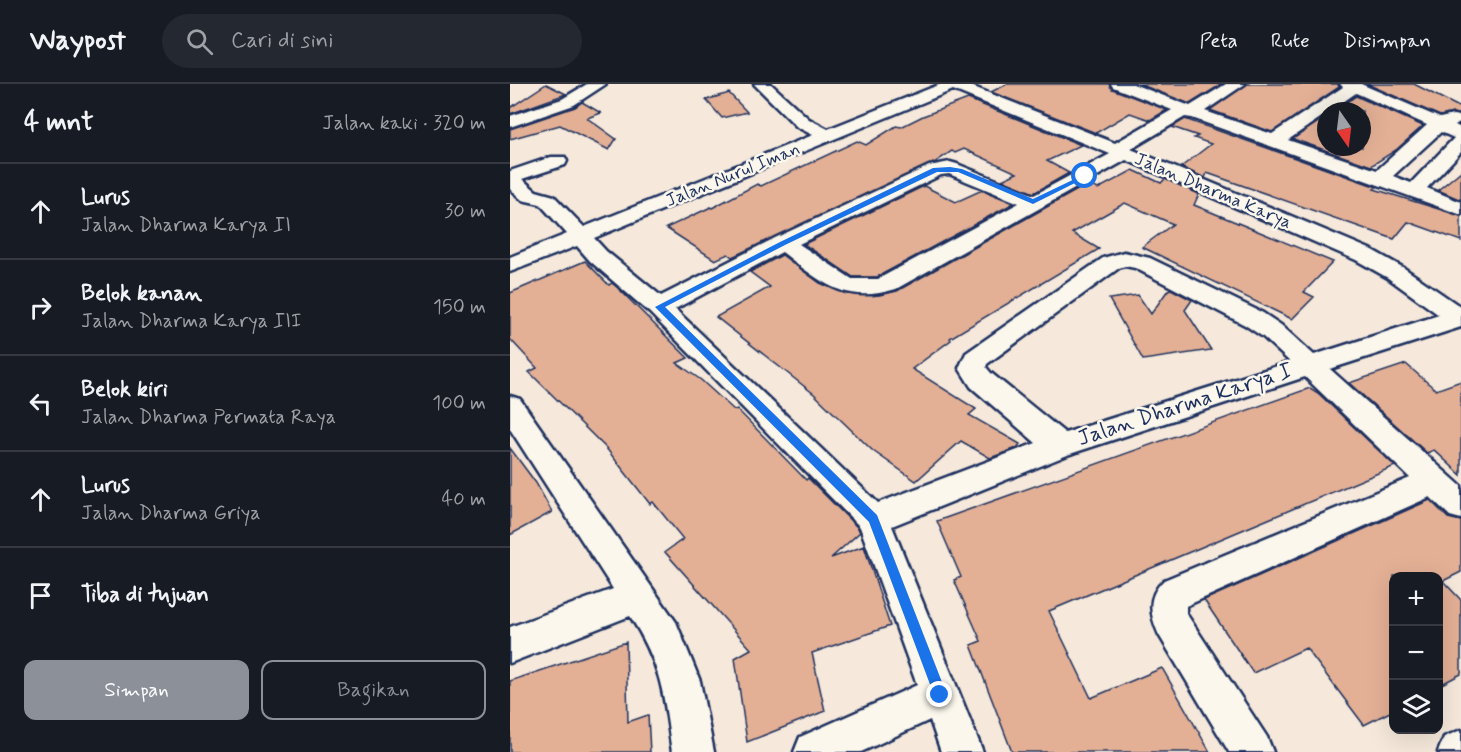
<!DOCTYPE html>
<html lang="id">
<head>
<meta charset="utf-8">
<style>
	body { margin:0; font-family:Mynerve,sans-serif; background:#242831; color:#f1f3f6 }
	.controls { position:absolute; right:18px; bottom:18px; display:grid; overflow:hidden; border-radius:12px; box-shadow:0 6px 24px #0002 }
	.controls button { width:54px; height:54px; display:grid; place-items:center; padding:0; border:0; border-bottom:2px solid #363941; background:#171b24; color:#f1f3f6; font:30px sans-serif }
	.compass { position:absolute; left:807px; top:18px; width:54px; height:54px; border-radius:50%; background:#171b24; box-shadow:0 6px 24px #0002; rotate:166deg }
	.stop { position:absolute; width:18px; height:18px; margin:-14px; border:4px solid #1a73e8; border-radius:50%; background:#fff }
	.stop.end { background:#1a73e8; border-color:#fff; box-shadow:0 2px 6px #0008 }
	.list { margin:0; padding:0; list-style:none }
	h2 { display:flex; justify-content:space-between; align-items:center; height:78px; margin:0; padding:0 24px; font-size:26px }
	h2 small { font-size:20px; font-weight:400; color:#9ea1a6 }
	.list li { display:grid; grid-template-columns:39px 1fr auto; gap:18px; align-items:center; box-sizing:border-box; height:96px; padding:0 24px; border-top:2px solid #363941 }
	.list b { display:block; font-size:22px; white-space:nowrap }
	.list p { margin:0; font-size:20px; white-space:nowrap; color:#9ea1a6 }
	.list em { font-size:20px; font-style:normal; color:#9ea1a6 }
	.actions { display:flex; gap:12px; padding:18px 24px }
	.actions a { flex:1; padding:14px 0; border:2px solid #8c9099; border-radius:12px; text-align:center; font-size:21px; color:#8c9099 }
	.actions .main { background:#8c9099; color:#fff }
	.icon { flex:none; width:33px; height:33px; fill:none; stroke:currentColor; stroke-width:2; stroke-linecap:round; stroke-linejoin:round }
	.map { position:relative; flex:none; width:951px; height:668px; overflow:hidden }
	header { display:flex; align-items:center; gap:36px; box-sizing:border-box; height:84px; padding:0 30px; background:#171b24; border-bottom:2px solid #363941 }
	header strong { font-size:28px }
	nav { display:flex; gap:33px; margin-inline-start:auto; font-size:21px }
	.search { width:420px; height:54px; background:#242831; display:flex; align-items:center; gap:15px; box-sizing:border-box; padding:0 21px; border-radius:33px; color:#9ea1a6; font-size:22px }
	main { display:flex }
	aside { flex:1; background:#171b24 }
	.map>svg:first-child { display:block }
</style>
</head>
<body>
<header>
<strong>Waypost</strong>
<div class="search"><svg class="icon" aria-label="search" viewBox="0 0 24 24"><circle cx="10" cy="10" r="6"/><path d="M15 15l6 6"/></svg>Cari di sini</div>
<nav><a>Peta</a><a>Rute</a><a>Disimpan</a></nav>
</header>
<main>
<aside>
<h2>4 mnt<small>Jalan kaki · 320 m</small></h2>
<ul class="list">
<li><svg class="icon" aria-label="ahead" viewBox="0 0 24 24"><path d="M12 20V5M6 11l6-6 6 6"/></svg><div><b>Lurus</b><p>Jalan Dharma Karya II</p></div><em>30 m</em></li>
<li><svg class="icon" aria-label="right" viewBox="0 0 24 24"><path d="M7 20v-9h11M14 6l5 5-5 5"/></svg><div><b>Belok kanan</b><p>Jalan Dharma Karya III</p></div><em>150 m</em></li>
<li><svg class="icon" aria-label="left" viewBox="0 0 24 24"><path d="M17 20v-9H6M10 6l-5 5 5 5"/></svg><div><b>Belok kiri</b><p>Jalan Dharma Permata Raya</p></div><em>100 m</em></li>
<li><svg class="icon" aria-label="ahead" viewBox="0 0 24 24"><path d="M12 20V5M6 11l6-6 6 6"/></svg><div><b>Lurus</b><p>Jalan Dharma Griya</p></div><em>40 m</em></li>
<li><svg class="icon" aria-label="arrive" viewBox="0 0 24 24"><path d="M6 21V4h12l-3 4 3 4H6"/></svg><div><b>Tiba di tujuan</b></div></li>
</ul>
<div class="actions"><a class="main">Simpan</a><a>Bagikan</a></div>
</aside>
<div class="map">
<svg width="951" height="668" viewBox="0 0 951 668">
	<rect width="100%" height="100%" fill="#f6e9db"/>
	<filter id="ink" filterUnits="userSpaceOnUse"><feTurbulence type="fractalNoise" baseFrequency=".0167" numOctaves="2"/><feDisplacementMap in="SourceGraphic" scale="12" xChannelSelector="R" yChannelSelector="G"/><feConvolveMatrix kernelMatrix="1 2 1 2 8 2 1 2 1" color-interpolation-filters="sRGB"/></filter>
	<g filter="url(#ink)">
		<path fill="#e3b095" stroke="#1b2f5e" stroke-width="1.5" d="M36,0L56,10L0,30V24Z
			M497,0H599L602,5L657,26L640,36L620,29L586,49L481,8Z
			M629,0H712L680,20Z
			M737,0H828L829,3L762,48L700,26Z
			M857,0H904L951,24V31L943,29L930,32Z
			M219,9L237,28L212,34L196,16Z
			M846,12L913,42L886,66L861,82L783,55L816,33V63H852V27H824Z
			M458,15L571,61L537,77L559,89L524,109L492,96L507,89L454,65L445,69L442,67L424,79L222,173L218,170L205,176L156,144L201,123L202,124L247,100L251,102L347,57L356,61L386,42L391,43L413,32Z
			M72,18L91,29L77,34L106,55L99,66L50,41L0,55V45L65,23Z
			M675,35L867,103L864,105L951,132V157L898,138L884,155L697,89L695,94L671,83L701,60L684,54L688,52L662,43Z
			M623,86L651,99L655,95L689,110L684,121L823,178L794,208L804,213L782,235L632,163L663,140L615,119L601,127L562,149L589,165L440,254L441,256L402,285L466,325L459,331L510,360L507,364L480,374L451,357L406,397L363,367L304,310L206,233L260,203L240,188L272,171L310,199L337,210L368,211L387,207L578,100L588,105Z
			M951,87V116L928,106Z
			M414,102L446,118L472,106L504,119L367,193H343L294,160Z
			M75,177L99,201L102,199L109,205L178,274L167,279L191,296L224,326L227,325L296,396L298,394L348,444L350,448L321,474L354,462L380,542L302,569L315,627L237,658L225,574L241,565L155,468L173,455L143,418L140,420L96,364L19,288L27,284L0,255V209Z
			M661,205L682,216L675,226L701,266L633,276L599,215L628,211L641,230L658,206Z
			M896,280L926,306L951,297V391L924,366L917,369L839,299Z
			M800,304L808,309L885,382L539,527L581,614L652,584L700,668H502L461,561L471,557L444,496L451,493L427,437Z
			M0,364L26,399L42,428L0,451Z
			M920,416L938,434L951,437V488L933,497L951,516V590L928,602V492H884V626L854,641L796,564L743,589L694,516Z
			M116,558L118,638L138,631L140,668H0V597Z"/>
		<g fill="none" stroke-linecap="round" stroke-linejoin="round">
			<defs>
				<path id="street" d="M77,0H96L64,21L0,43V32L52,15Z
					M244,0H261L299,35L318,45L431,0H456L605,59L662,26L603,3L601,0H623L680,22L716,0H735L695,27L762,50L833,3L830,0H851L930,34L943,31L949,32L951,37L945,41L951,44V68L917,104L951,118V130H949L682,34L675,33L621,65L862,166L894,184L951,223V243L820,285L951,402V435L940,432L920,413L676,522V529L757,653L763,668H719L649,551C640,531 636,513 654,496L900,394L795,293L560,370L382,442L473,668H431L420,636L351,668H284L290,653L407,601L350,443L140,229L80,177L67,162L0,188V173L57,150L30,120L12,116L0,105V87L41,73H55L57,77L55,81L12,95L26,107L44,112L74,143L303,51L287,43ZM443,6L600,70L524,111L447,80L440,78L419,82L265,154L151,212L96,167L84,154ZM846,9L917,41L867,86L778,56L816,30V27H820ZM931,48L944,54L901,99L883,92ZM616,76L846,176L878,194L929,231L804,271L771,241L753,229L640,174L614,168L593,174L456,269L449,284L461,303L526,359L368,419L165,225L272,168C311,198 334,221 386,205ZM439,90L509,119L368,195H342L289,160L431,91ZM615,182L625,184L735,241L753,253L780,278L555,349L481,289L476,283L477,280L609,184Z
					M0,312L10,315L166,538L190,597L204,668H162C154,611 152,582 120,532L0,579V543L103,505L0,345Z
					M951,646V668H928L934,653Z"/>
			</defs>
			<use href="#street" stroke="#1b2f5e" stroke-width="5"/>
			<use href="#street" fill="#fbf7ec" fill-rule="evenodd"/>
		</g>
	</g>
	<path fill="#1a73e8" d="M440,83L452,85L523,115L573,91L579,92L523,120L448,88H427L275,161L155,223L367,431L437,611L435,616L430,618L426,616L424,611L359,438L145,223L270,158L423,84Z"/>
	<g text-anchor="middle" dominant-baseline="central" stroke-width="5" stroke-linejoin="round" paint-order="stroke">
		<g font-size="18" fill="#1b2f5e" stroke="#fbf7ec">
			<text transform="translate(223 91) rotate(-22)">Jalan Nurul Iman</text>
			<text transform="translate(703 107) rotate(23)">Jalan Dharma Karya</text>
		</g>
		<g font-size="22" fill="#1b2f5e" stroke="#fbf7ec">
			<text transform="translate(675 321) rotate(-18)">Jalan Dharma Karya I</text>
		</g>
	</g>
</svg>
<div class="controls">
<button>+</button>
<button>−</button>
<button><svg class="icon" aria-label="layers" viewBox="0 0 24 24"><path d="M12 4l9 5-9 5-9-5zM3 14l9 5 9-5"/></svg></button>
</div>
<svg class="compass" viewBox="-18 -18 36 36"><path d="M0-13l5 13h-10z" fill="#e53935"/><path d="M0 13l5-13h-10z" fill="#9ea1a6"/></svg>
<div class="stop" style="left:575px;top:92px"></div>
<div class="stop end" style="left:430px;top:611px"></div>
</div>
</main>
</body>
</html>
